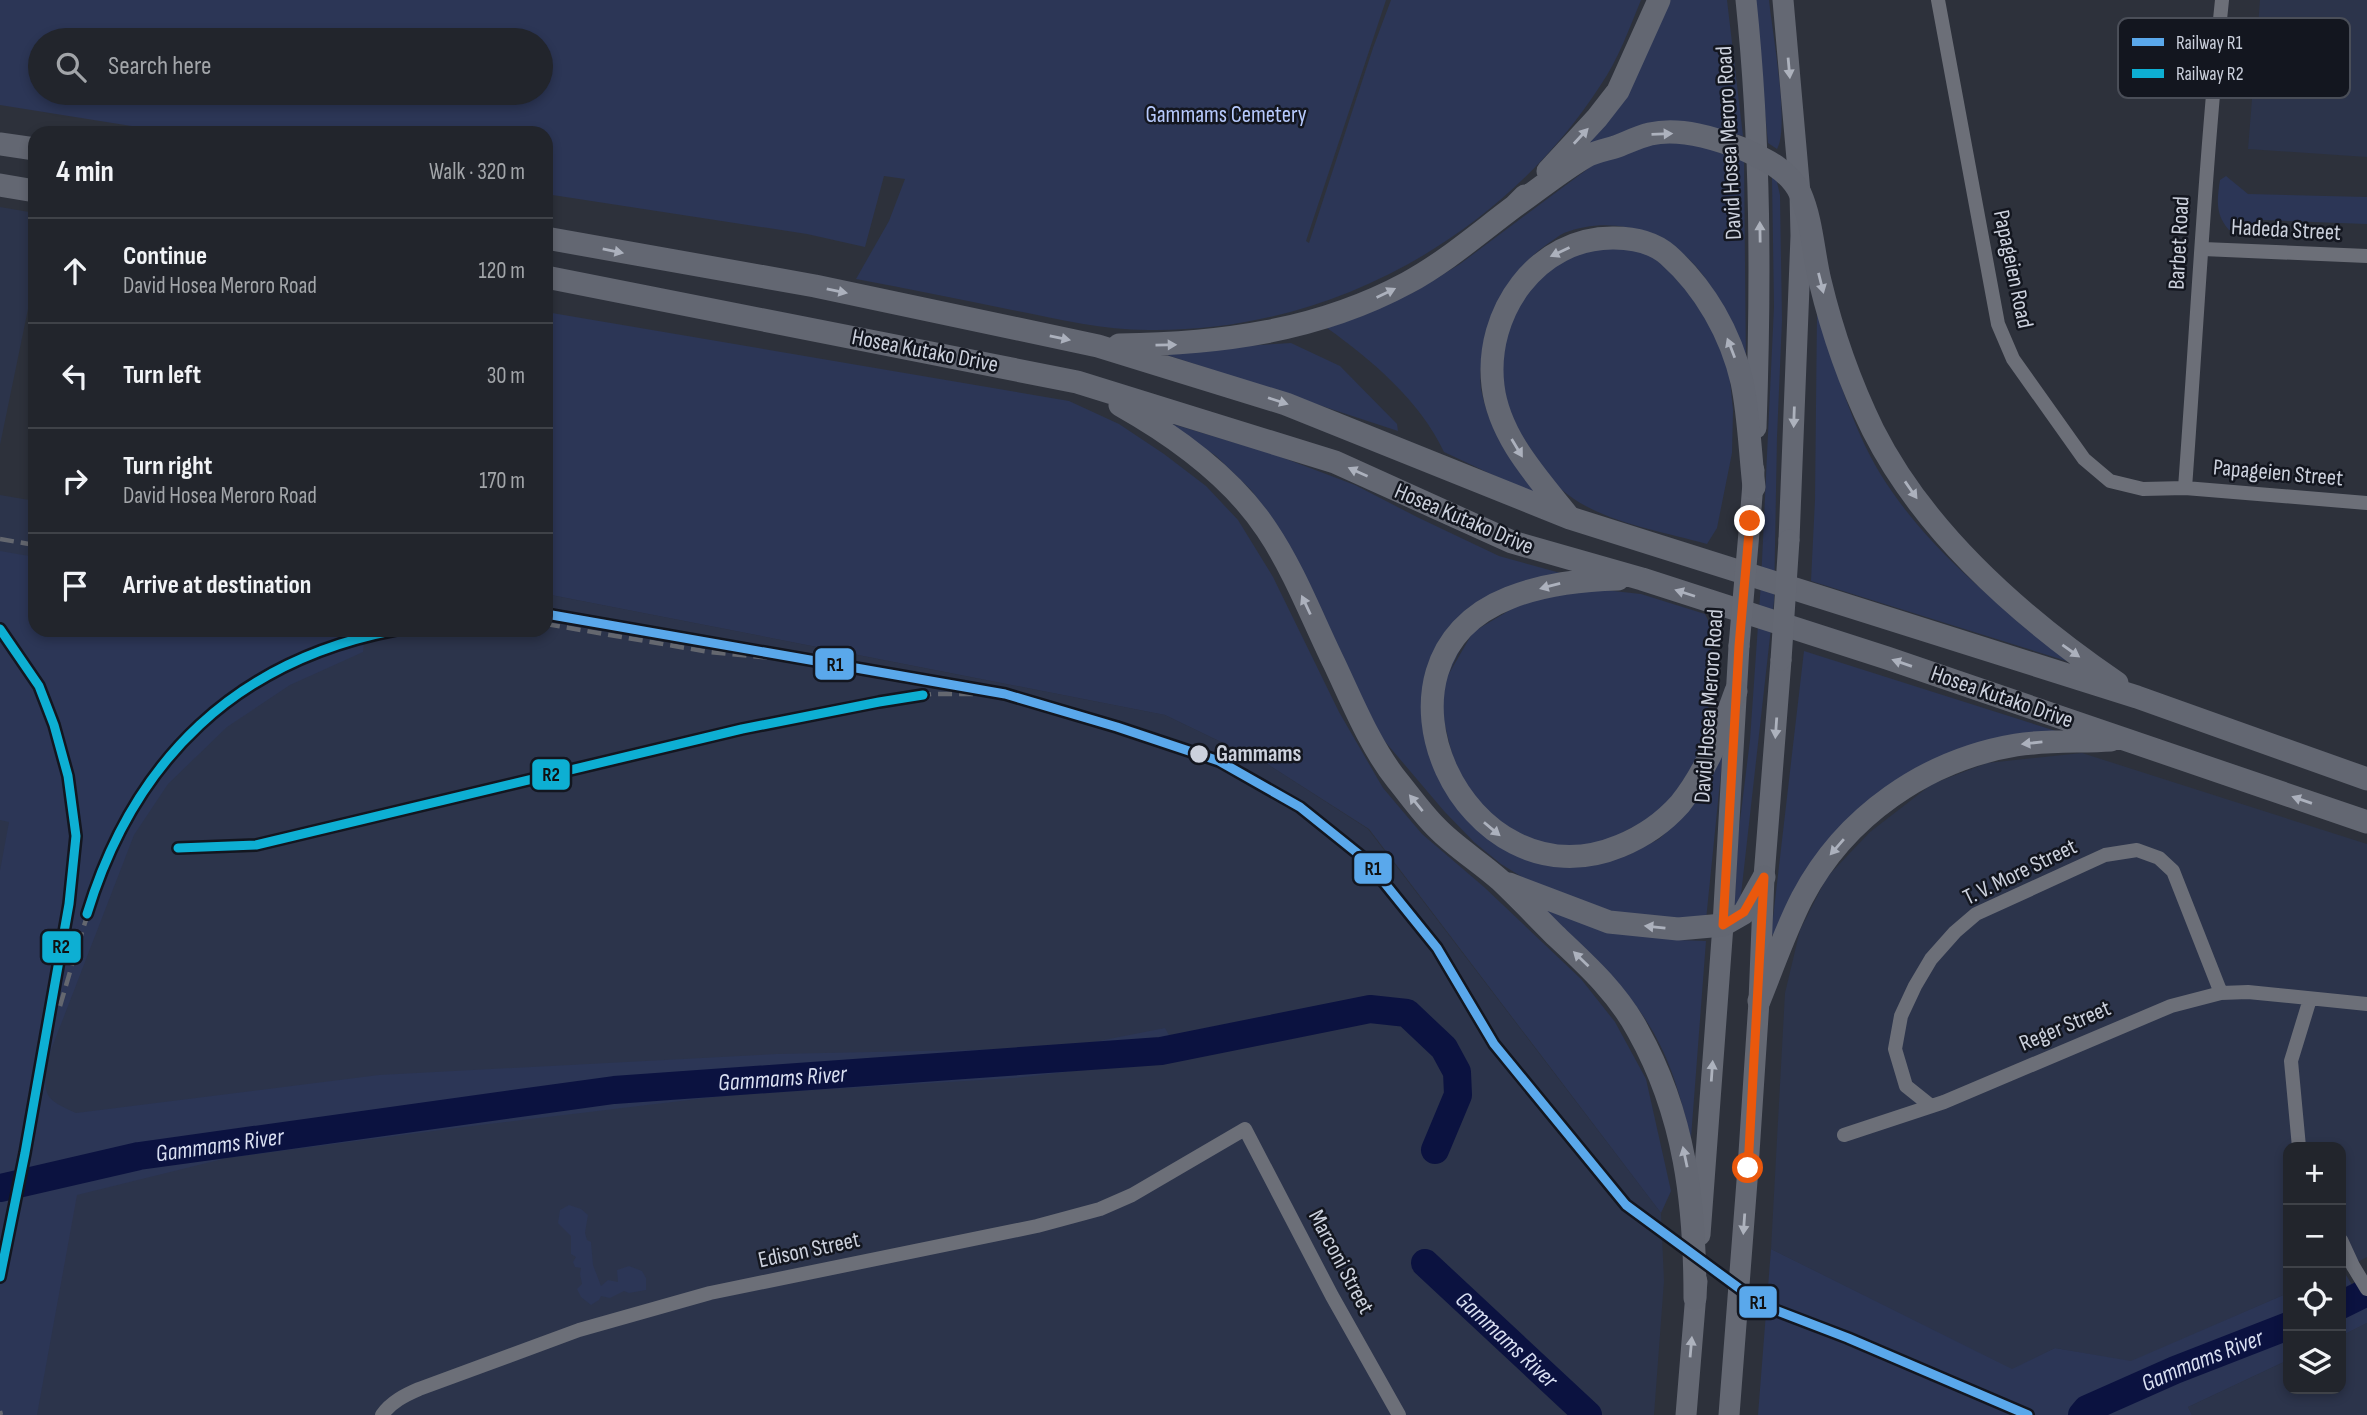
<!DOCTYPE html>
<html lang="en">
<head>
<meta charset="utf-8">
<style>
	body { margin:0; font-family:"Sofia Sans Condensed",sans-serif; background:#2e3138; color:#f1f3f6 }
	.controls { position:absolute; right:21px; bottom:21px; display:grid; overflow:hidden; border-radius:14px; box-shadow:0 4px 10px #0003 }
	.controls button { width:63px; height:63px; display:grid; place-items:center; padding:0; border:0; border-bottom:2px solid #3f4248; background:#22252c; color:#f1f3f6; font:35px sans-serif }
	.stop { position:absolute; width:21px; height:21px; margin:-16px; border:5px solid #ea580c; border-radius:50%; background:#fff }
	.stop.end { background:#ea580c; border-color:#fff; box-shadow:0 2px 7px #0008 }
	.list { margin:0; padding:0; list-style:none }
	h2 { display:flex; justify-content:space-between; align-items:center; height:91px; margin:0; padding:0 28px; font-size:30px }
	h2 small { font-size:23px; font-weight:400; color:#a2a5a9 }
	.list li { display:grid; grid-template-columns:46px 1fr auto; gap:21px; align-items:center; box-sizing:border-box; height:105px; padding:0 28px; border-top:2px solid #3f4248 }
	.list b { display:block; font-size:26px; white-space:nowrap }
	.list p { margin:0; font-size:23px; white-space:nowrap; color:#a2a5a9 }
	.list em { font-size:23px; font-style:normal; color:#a2a5a9 }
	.icon { flex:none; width:38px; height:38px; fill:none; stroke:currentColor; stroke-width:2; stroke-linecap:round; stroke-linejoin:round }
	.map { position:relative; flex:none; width:2367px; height:1415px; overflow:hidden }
	.search { position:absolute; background:#22252c; box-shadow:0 4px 10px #0003; left:28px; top:28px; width:525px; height:77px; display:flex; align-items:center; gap:18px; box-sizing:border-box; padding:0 24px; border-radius:38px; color:#a2a5a9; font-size:26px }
	.panel { position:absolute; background:#22252c; box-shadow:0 4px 10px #0003; left:28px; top:126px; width:525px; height:511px; border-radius:21px }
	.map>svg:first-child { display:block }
</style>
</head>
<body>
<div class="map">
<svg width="2367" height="1415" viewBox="0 0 2367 1415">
	<rect width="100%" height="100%" fill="#2d313b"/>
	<path fill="#2c344b" d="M2260,0H2367V157L2248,149Z
		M0,207L35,213V275L0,445Z
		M0,495L35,501V630H546V594L1165,715L1269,765L1368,829L1661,1213L1664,1281L1654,1415H0Z
		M2082,753L2367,844V1257L2341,1271V1147H2288V1293L2131,1362L2055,1348L2012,1370L1771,1249L1785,993L1800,930L1827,877L1870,832L1932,784L1987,763Z
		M2367,1323V1415H2192L2188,1407L2288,1360V1389H2341V1336Z"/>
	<path fill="#2c3656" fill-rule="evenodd" d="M0,0H1386L1306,241L1309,243L1373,48L1391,0H1641C1629,29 1618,60 1600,86C1502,237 1329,333 1148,330C1102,330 1058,319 1012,310C960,299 909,289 856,279L889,221L905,179L884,176L865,247L807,234L546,194V133H175L0,105ZM40,40H541V93H40Z
		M1668,0H1727L1743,136L1722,131L1577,154Z
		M1754,0H1769C1772,30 1790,127 1777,149L1768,143Z
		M1654,142L1695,143L1744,156L1746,370C1734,339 1724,305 1705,278C1674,233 1615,213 1564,233C1558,236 1552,241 1546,245C1514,268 1493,303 1485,341C1482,355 1479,375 1481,389C1490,433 1511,461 1538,496L1444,452C1420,401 1372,360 1327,328L1362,316L1416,291L1460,264L1597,162Z
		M2226,176L2248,194L2367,197V224L2261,220L2247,230H2229C2215,214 2217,200 2220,180Z
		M1772,177L1776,178L1780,195L1782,320L1777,437L1774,601L1741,895L1734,913L1738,837L1750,740L1761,582L1774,307Z
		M1588,247L1638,249L1661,261L1681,278L1718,338L1729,371L1733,410L1732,453L1717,528L1707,544C1661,531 1605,523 1567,494C1552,483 1543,468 1533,453C1501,407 1491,372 1513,318C1519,303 1525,289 1538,278C1552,266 1572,257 1588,247Z
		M546,312L1069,401L1119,424L1164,454L1206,486L1238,520L1273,577L1339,712L1383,788L1422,834L1484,887L1581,979L1615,1022L1646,1079L1671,1191L1661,1213L1369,829L1269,765L1165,715L546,594Z
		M1817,312C1836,367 1850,424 1881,475C1929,552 2002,608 2073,663L1811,581L1815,500Z
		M1291,343L1340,366L1397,424L1398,431L1164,354L1167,351Z
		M1166,422L1273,454L1355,485L1417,517L1499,556L1564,574L1481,604L1425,725L1508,849L1533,860L1561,866L1595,865L1628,855L1659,839L1684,815L1723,752L1706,920L1620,914L1535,885L1501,864L1474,842L1444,811L1376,731L1277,525L1251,490L1216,456Z
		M0,551L35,557V630H365L363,652L290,685L227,727L168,784L134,835L46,1063C44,1098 45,1099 76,1113L379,1075L777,1054L1013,1049L1043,1052L1165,1028L1182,1058L1015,1078L731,1095L464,1127L227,1158L77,1195L37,1415H0V871L9,822L0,820Z
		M1604,590L1641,594L1705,614L1712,628L1710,692L1704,749L1662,812L1591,849L1539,846L1489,815L1456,771L1442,713L1443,684L1473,632L1527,600L1567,593Z
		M1804,651L2059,732L1877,801L1776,934L1771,935Z
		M1538,905L1677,940L1706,941L1691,1138C1683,1108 1676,1079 1663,1051C1636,992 1585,949 1538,905Z
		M569,1205L581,1209L588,1215L585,1233L587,1240L591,1242L593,1265L601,1286L608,1280L618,1282L617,1270L629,1266L642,1271L646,1278V1290L629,1293L624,1291L610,1298L601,1296L599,1300L591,1305L581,1297L577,1289L582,1284L580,1274L581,1268L575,1267L573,1262L576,1257L571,1254V1236L558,1223L560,1210Z
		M1771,1249L2012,1369L2055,1348L2131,1361L2288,1293V1360L2188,1407L2192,1415H1758Z
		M2343,1270L2358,1295L2367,1304V1323L2341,1336V1271Z"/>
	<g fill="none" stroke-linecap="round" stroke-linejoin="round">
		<g stroke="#0b1240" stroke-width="28">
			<path id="s1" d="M0,1188L139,1156L614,1090L1161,1051L1370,1009L1407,1013L1444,1048L1457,1072L1458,1095L1435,1150"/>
			<path id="s2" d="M1425,1263L1588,1415"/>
			<path d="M2341,1305L2367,1292"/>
			<path id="s3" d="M2082,1415L2087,1409L2175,1370L2288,1326"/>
		</g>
		<path stroke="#6c6f78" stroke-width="14" d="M1938,0L1998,324L2013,359L2084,459L2110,481L2143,489L2185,488L2367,503
			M2203,249L2367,256
			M2185,488C2197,325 2205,162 2222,0
			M1931,1106L1906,1086L1895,1049L1901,1016L1915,986L1931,959L1955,932L1976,914L2105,855L2137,850L2159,858L2173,871L2221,993
			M1844,1135L1944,1102L2171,1006L2221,993L2248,992L2367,1004
			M2299,1147L2291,1061L2310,999
			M2341,1240L2353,1266L2367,1289
			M382,1415C391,1402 405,1395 419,1389L579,1330L710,1293L1037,1226L1100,1209L1132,1195L1245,1129L1332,1296L1399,1415"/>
		<path stroke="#646873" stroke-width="21" d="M1746,0C1761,143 1761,285 1756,428
			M1783,0L1800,193L1801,236L1789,540
			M1750,521L1754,470
			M1700,1235L1723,925L1739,646
			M1686,1415L1697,1281
			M1729,1415L1748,1168L1759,1001L1764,877L1781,660"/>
		<path stroke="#636772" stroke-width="23" d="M0,144L35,149
			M1548,171L1597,118L1618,91L1659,0
			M0,185L35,191
			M1515,206C1538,190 1561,171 1585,157C1594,152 1605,150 1615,147C1626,143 1638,137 1650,134C1680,127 1715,138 1743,149C1765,159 1789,170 1800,193C1812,220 1813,252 1820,281C1832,331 1850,383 1873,430C1926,535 2022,618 2117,683
			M546,238L815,286L1098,346L1286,404L1570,518L2137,697L2367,779
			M546,277L1077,382L1335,462L1512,542L1642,579L1887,658L2367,822
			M1119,345C1219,344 1318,331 1407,283C1446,262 1480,232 1515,206L1525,196
			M1120,405C1175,436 1232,477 1267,530C1294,570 1313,620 1334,663C1352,701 1371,748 1397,780C1410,796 1422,813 1436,827C1455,847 1480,862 1500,880C1519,898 1537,917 1555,935C1586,964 1618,993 1638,1031C1685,1115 1695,1203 1695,1298
			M1569,517C1538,478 1499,437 1493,386C1484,313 1537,237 1614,238C1634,238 1653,242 1668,255C1705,288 1731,334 1742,382C1749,416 1750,452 1754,487
			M1618,579C1580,580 1544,584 1509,598C1349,661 1465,910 1620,846C1642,837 1664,822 1680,804C1707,770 1722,730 1736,691
			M1509,884L1609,922L1678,929L1723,925L1744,913L1764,877
			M1759,1001C1773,967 1785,931 1802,898C1845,816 1926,760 2016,745C2047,740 2080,742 2111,740"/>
		<path stroke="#64676f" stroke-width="4.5" stroke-dasharray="14 7" stroke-linecap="butt" d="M0,539L35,545
			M546,624L709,652L835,664
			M0,629L39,686L54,725L68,776L76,836L69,904L25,1153L0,1277
			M178,848L256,845L742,729L879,702L932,694H1005
			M60,1006C73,962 85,918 102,875C106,862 110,848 117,836C179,720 267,654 396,630
			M0,1411L1,1415"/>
		<path stroke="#646873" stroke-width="21" d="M1739,646L1750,521
			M1781,660L1789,540"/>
		<defs>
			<path id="rail-1" d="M546,614L1005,694L1117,727L1219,761L1300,807L1366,860L1437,948L1494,1044L1626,1205L1762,1305L1848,1338L2028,1415"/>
			<path id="rail-2" d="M0,629L39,686L54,725L68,776L76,836L69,904L25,1153L0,1277
				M178,848L256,845L742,729L879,702L923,695
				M87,914C134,759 237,660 396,630"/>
		</defs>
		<use href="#rail-1" stroke="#13161f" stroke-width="14"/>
		<use href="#rail-2" stroke="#13161f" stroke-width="14"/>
		<use href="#rail-1" stroke="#5aa8eb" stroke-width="9"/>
		<use href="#rail-2" stroke="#0dafd3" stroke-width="9"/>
	</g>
	<defs><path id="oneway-solid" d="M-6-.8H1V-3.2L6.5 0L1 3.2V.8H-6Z" transform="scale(1.75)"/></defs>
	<g fill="#adb2bd">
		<use href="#oneway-solid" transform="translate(1789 68) rotate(85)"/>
		<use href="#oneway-solid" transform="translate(1760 232) rotate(-91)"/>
		<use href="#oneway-solid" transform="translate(1794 417) rotate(92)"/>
		<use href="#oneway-solid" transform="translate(1776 728) rotate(94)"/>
		<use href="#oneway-solid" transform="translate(1712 1071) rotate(-86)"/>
		<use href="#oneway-solid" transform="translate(1744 1224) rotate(94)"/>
		<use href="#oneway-solid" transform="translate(1691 1347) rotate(-85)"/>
	</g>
	<g fill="#acb1bd">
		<use href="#oneway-solid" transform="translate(1662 134) rotate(-2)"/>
		<use href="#oneway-solid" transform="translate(1581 136) rotate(-47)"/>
		<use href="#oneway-solid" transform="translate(613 251) rotate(11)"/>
		<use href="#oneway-solid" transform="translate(1560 252) rotate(155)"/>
		<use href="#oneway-solid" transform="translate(1821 283) rotate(76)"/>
		<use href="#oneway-solid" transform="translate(837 291) rotate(12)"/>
		<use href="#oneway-solid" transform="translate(1386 293) rotate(-26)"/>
		<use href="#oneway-solid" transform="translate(1060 338) rotate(12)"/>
		<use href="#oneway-solid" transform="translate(1166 345) rotate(-1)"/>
		<use href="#oneway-solid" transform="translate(1731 348) rotate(-111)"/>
		<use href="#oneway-solid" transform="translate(1278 401) rotate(18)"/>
		<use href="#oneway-solid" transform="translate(1517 448) rotate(59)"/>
		<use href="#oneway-solid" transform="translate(1358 472) rotate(-156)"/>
		<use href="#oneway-solid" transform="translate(1911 490) rotate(55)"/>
		<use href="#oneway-solid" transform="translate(1550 586) rotate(165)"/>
		<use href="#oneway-solid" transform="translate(1685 593) rotate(-162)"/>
		<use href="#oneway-solid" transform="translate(1306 605) rotate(-115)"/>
		<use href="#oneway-solid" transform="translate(2071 651) rotate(35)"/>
		<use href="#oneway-solid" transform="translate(1902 663) rotate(-161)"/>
		<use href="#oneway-solid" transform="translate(2032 743) rotate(174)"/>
		<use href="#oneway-solid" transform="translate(2302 800) rotate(-161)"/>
		<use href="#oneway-solid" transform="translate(1416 803) rotate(-129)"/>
		<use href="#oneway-solid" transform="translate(1492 829) rotate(40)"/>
		<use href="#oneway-solid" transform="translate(1837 847) rotate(131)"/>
		<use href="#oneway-solid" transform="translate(1655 927) rotate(-174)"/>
		<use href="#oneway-solid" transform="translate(1581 959) rotate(-136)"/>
		<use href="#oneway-solid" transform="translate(1685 1157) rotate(-102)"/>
	</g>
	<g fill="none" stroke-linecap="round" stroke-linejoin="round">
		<path stroke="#ea580c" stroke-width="9" d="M1748,1168L1764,877L1744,912L1723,925L1739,646L1750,521"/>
	</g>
	<circle fill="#ccd1dd" stroke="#13161f" stroke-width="2.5" cx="1199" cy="754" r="10"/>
	<g text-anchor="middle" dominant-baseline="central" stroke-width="5" stroke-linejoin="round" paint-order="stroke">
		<g font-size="23" fill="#b7cafd" stroke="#13161f">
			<text x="1226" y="115">Gammams Cemetery</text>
		</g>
		<g font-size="23" fill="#ccd1dd" stroke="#13161f">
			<text transform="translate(1729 143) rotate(-93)">David Hosea Meroro Road</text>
			<text transform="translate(2286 230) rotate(3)">Hadeda Street</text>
			<text transform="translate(2179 243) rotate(-87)">Barbet Road</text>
			<text transform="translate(2013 269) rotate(78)">Papageien Road</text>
			<text transform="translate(925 351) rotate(11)">Hosea Kutako Drive</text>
			<text transform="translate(2278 473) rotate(5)">Papageien Street</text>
			<text transform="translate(1464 519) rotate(23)">Hosea Kutako Drive</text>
			<text transform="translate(2002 697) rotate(19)">Hosea Kutako Drive</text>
			<text transform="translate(1709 706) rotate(-86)">David Hosea Meroro Road</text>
			<text transform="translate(2020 872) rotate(-26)">T. V. More Street</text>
			<text transform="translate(2065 1026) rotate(-23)">Reger Street</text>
			<text transform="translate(809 1250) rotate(-12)">Edison Street</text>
			<text transform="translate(1341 1262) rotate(62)">Marconi Street</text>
		</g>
		<g font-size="23" font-weight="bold" fill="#ccd1dd" stroke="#13161f" text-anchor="start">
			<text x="1216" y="754">Gammams</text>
		</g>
		<g font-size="24" font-style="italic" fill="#d9dff1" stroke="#13161f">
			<text stroke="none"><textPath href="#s1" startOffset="791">Gammams River</textPath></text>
			<text stroke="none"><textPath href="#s1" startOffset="224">Gammams River</textPath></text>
			<text stroke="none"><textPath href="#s2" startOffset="112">Gammams River</textPath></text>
			<text stroke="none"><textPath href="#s3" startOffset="133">Gammams River</textPath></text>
		</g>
	</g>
	<rect x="2118" y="18" width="232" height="80" rx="10" fill="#13161f" stroke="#4a4e58" stroke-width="2"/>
	<rect x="2132" y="38" width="32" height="8" fill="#5aa8eb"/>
	<rect x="2132" y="69" width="32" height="9" fill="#0dafd3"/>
	<g font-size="19" fill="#ccd1dd">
		<text x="2176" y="49">Railway R1</text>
		<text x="2176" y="80">Railway R2</text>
	</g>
	<g stroke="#13161f" stroke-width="2.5">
		<rect x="814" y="647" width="41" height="34" rx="7" fill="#5aa8eb"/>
		<rect x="531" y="758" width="40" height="33" rx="7" fill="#0dafd3"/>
		<rect x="1353" y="852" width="40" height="33" rx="7" fill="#5aa8eb"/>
		<rect x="41" y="930" width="41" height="34" rx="7" fill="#0dafd3"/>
		<rect x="1738" y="1285" width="40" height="34" rx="7" fill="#5aa8eb"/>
	</g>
	<g font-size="19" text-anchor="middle" font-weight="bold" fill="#111">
		<text x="835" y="671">R1</text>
		<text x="551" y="781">R2</text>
		<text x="1373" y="875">R1</text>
		<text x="61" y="953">R2</text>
		<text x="1758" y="1309">R1</text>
	</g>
</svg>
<div class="controls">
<button>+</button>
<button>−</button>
<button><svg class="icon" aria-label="locate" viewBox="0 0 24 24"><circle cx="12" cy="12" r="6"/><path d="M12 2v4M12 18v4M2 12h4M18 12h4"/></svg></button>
<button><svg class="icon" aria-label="layers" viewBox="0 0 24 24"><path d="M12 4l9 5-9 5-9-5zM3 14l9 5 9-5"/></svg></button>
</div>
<div class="stop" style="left:1748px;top:1168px"></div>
<div class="stop end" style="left:1750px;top:521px"></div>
<div class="search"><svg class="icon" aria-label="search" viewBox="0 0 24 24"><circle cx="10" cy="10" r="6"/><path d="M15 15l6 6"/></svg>Search here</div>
<section class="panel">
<h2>4 min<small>Walk · 320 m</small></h2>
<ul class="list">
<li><svg class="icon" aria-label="ahead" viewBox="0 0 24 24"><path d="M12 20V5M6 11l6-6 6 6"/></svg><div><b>Continue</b><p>David Hosea Meroro Road</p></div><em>120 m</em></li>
<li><svg class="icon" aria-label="left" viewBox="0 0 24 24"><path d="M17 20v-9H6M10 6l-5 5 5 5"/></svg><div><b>Turn left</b></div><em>30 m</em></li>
<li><svg class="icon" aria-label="right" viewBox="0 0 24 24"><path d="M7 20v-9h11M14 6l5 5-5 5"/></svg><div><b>Turn right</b><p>David Hosea Meroro Road</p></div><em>170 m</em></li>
<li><svg class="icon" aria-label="arrive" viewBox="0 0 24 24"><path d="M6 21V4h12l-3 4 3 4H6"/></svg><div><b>Arrive at destination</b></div></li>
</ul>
</section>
</div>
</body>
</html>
